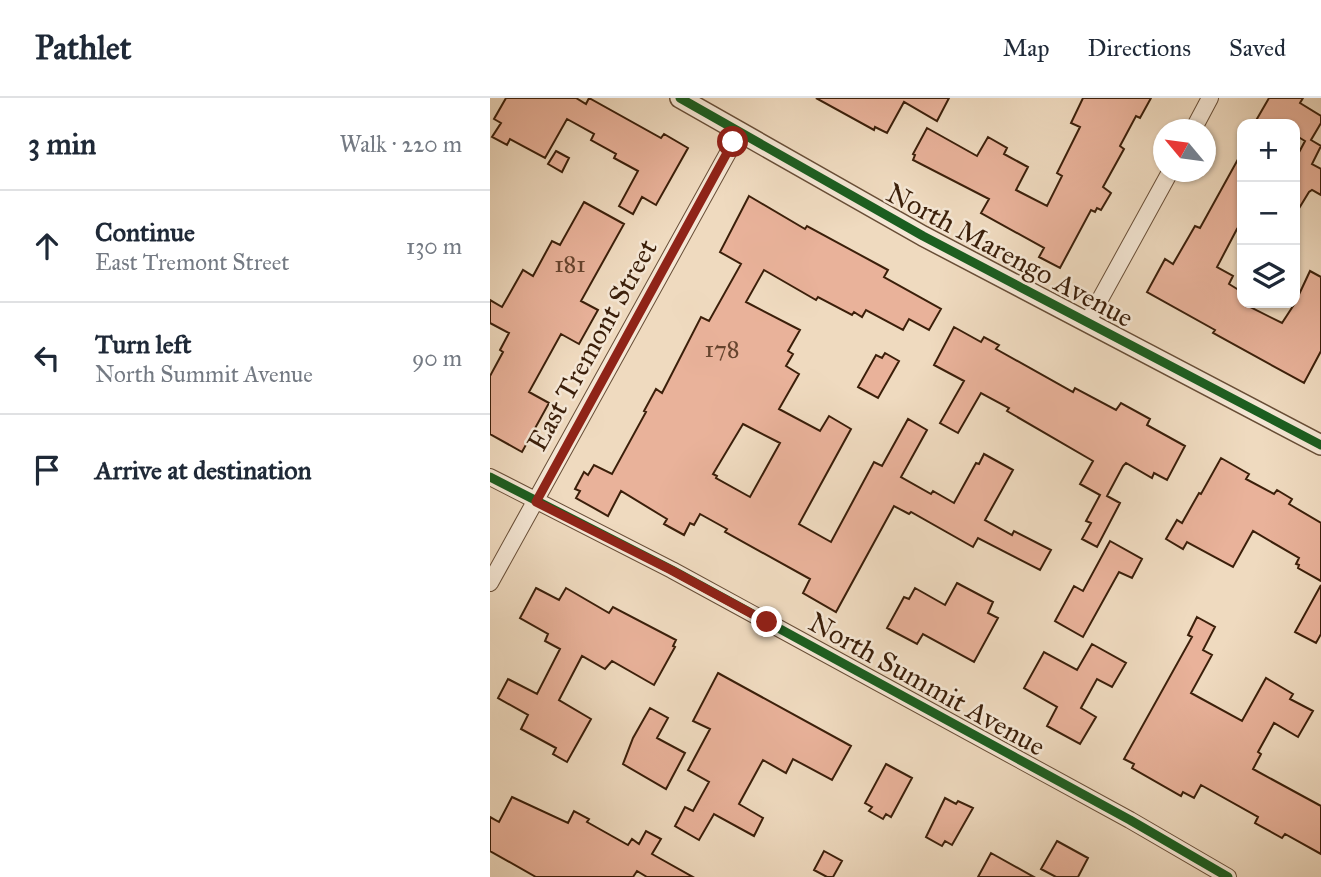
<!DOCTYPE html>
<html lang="en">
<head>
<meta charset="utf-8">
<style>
	body { margin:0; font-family:"IM FELL Great Primer",serif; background:#f6f6f7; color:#1f2937 }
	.controls { position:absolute; right:21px; top:21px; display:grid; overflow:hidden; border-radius:14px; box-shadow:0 2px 5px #0004 }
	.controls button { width:63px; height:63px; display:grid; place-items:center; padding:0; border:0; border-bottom:2px solid #e0e1e3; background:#fff; color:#1f2937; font:35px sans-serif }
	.compass { position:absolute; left:663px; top:21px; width:63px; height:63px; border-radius:50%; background:#fff; box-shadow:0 2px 5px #0004; rotate:299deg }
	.stop { position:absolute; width:21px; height:21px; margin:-16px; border:5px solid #8f2418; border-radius:50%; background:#fff }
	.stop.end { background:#8f2418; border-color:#fff; box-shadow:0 2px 7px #0008 }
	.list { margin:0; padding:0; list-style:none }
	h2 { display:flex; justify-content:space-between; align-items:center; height:91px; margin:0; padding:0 28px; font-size:30px }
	h2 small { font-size:23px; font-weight:400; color:#747a83 }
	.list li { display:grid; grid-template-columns:46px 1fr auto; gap:21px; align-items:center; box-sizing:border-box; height:112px; padding:0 28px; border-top:2px solid #e0e1e3 }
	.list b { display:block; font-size:26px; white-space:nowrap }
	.list p { margin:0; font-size:23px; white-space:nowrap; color:#747a83 }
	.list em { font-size:23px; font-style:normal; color:#747a83 }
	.icon { flex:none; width:38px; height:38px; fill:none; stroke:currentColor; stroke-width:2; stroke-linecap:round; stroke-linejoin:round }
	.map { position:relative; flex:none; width:831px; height:779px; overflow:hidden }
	header { display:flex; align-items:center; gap:42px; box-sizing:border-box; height:98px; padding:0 35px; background:#fff; border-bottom:2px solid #e0e1e3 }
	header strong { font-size:33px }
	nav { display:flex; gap:38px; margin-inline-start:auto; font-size:24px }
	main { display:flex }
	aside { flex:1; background:#fff }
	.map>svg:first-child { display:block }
</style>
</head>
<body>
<header>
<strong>Pathlet</strong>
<nav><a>Map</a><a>Directions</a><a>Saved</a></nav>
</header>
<main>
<aside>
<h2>3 min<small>Walk · 220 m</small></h2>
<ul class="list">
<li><svg class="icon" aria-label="ahead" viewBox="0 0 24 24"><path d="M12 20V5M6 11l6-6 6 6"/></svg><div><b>Continue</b><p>East Tremont Street</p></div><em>130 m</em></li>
<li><svg class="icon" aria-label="left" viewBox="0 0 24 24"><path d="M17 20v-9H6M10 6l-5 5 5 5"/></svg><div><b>Turn left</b><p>North Summit Avenue</p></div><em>90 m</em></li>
<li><svg class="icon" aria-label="arrive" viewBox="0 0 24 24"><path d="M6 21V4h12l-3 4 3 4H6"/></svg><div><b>Arrive at destination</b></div></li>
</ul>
</aside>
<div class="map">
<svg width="831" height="779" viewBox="0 0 831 779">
	<rect width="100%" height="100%" fill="#efdabf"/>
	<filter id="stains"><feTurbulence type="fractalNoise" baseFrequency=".00286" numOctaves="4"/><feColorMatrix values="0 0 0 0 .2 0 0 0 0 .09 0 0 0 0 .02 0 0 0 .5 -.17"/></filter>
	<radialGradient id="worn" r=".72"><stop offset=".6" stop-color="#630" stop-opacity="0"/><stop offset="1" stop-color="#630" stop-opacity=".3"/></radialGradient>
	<path fill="#e9b29a" stroke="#3b1f0a" stroke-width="2" fill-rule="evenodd" d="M16,0H86L96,6L99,0L171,40L174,36L198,50L166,107L152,99L143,116L129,108L148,73L124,60L126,56L101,42L104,36L77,21L55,60L20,41L17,47L2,39L11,25L4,21Z
		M326,0H459L447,23L414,4L397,35L385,29L384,32Z
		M593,0H661L650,20L646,18L630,48L634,51L613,89L621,95L611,112L607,110L605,114L601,112L570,170L549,159L554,150L491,115L499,101L423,62L425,57L423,56L437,30L487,58L498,39L517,50L514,56L538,69L526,92L557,108L572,78L567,75L590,29L581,25Z
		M779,0H813L810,5L831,18V25L821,42L831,48L822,66L831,71V97L822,92L819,94L805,117V56L807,58L815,43L805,37V26H764Z
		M66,53L79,60L72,74L58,66Z
		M752,54V134L747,131L727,169L743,178L739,186L752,194V205L792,225L805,205L820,173L831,179V253L814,285L723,235L725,232L657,194L675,161L683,166L705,128L710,130Z
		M259,98L315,131L317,128L398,172L394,179L451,211L439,232L419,221L413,232L376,212L372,219L364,214L362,217L328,199L326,202L274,172L256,204L310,232L298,253L303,256L296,268L309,276L289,311L330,333L339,318L361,331L309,426L341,444L384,364L392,368L418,321L437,332L411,379L441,396L443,393L464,405L486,365L489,366L494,356L523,372L495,422L522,437L524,433L561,452L550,472L488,440L483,449L421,414L419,416L404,408L346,514L313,495L320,481L235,434L237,431L210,416L204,427L200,425L194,437L174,426L177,421L131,393L118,418L86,400L90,393L85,391L94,374L98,377L104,367L122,376L156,314L154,313L166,291L172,295L211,219L219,223L251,166L230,154ZM253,326L290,345L260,399L226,380L227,378L223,376Z
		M94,104L134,126L91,203L108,212L89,246L71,236L39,294L59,305L32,354L0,336V278L13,254L10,252L19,235L0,225V202L12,209L33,172L43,178L62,143L70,147Z
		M464,229L491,244L494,239L509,247L506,251L583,294L585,290L626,312L631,305L660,321L657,327L695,348L677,382L664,375L662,380L636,365L633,368L617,398L630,405L607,449L592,441L601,425L596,423L610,397L590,386L603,363L517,313L519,310L491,295L468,335L450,325L474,283L444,267Z
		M395,255L409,263L388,300L368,289L386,257L392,260Z
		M731,360L759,376L756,381L784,396L787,392L802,401L799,406L831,425V483L808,470L809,467L806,466L809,460L763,433L743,469L697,444L693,451L676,441L687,422L692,425L709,395L711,396Z
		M620,443L652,461L642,480L629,474L593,539L565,523L584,488L593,493Z
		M467,485L503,504L498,515L508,520L484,564L433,536L427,546L397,530L414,499L419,501L425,490L455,507Z
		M831,487V536L826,545L805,534Z
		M46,490L69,502L76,490L119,515L123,509L186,542L183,548L185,549L164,587L122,563L115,571L92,558L69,602L101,621L77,664L63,656L66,650L31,631L38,617L8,600L18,581L47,596L70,551L55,543L58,536L30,520Z
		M707,519L725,529L713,552L722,557L701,595L752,623L776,580L803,596L800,601L823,613L808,639L784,625L768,654L771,656L763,671L831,708V756L795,736L792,740L765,725L768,719L711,687L704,700L693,694L691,698L642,670L644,666L634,661L702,539L698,537Z
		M602,546L636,565L622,589L607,581L591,610L606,619L590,646L557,628L567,609L534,590L554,554L587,572Z
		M228,575L361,648L342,682L303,661L296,675L273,662L249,706L273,720L264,738L224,716L209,742L185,728L195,709L203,713L219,684L198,672L220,631L203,623Z
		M160,610L178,620L167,640L195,655L176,691L133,666L143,640Z
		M396,666L422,680L401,719L396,716L393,721L379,713L382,709L375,705Z
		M22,699L78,725L84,713L99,721L97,724L138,747L142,741L149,746L156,733L171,741L162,756L203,779H157L147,773L143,779H46L0,753V719L9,724Z
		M455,700L466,706L468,703L483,710L462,747L455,743L452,748L436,739Z
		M567,743L598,760L588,779H566L551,771Z
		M334,753L352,763L343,779H337L324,772Z
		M501,755L544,779H488Z"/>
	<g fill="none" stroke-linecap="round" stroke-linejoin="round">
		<defs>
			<path id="minor" d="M703,32L720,0
				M597,225L680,74
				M0,379L182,472L640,722L738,779
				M0,485L250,33"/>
			<path id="tertiary" d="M190,0L433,138L831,347"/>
		</defs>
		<use href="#minor" stroke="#684e37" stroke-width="18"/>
		<use href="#tertiary" stroke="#684e37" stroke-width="22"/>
		<use href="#minor" stroke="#f5e7d5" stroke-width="16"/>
		<use href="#tertiary" stroke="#f5e7d5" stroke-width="19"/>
		<defs>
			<path id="cycleway" d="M190,0L433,138L831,347
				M0,379L182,472L640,722L738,779"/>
		</defs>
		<use href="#cycleway" stroke="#f5e7d5" stroke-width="13"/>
		<use href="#cycleway" stroke="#1b5e20" stroke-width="9"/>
	</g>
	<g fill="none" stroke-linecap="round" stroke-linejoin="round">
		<path stroke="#8f2418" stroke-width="9" d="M243,44L46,404L181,472L277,524"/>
	</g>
	<g text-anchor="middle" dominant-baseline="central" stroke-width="5" stroke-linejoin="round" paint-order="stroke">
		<g font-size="24" fill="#66442e">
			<text x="80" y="166">181</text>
			<text x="232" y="251">178</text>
		</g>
		<g font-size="28" fill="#3b1f0a" stroke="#f5e7d5">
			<text transform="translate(520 157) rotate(28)">North Marengo Avenue</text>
			<text transform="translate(102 247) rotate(-61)">East Tremont Street</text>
			<text transform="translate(437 586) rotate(29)">North Summit Avenue</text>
		</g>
	</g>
	<rect width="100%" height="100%" filter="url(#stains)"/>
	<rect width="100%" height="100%" fill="url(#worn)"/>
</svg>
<div class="controls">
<button>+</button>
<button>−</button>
<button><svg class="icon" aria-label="layers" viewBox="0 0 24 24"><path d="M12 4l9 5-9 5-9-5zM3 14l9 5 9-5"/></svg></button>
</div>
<svg class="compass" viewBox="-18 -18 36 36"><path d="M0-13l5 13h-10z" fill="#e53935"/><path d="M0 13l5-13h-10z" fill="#747a83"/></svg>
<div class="stop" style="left:243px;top:44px"></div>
<div class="stop end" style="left:277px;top:524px"></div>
</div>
</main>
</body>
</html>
